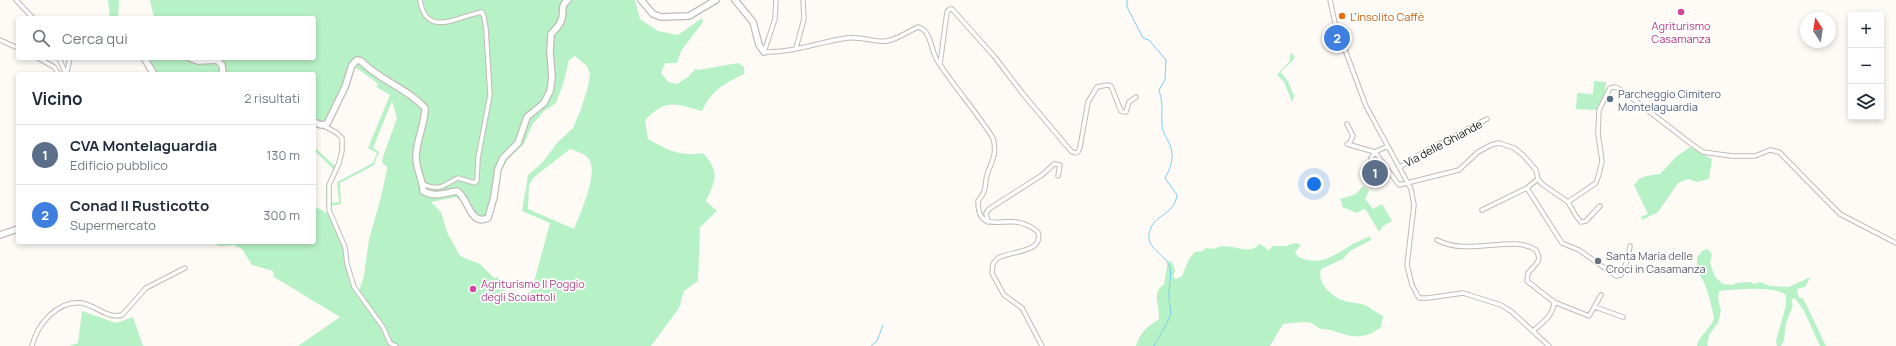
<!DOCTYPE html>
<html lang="it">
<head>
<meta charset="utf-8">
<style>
	body { margin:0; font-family:Manrope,sans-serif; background:#f6f6f7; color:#1f2937 }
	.controls { position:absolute; right:12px; top:12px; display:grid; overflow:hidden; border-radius:4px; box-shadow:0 2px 6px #0003 }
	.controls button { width:36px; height:36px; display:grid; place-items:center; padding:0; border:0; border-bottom:1px solid #e0e1e3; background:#fff; color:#1f2937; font:20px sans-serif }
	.compass { position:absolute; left:1800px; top:12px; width:36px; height:36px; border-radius:50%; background:#fff; box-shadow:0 2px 6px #0003; rotate:348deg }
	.you { position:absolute; left:1314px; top:184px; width:14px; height:14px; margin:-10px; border:3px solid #fff; border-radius:50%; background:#1a73e8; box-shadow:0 0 0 6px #1a73e833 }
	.badge { display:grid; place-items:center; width:26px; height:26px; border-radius:50%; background:#111827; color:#fff; font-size:13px; font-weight:700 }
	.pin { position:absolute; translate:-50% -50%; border:2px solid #fff; box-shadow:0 1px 4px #0006 }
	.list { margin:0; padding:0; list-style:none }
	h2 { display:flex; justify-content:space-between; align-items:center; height:52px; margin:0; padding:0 16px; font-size:17px }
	h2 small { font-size:13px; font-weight:400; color:#747a83 }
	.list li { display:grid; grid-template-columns:26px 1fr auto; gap:12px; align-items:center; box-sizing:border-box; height:60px; padding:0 16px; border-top:1px solid #e0e1e3 }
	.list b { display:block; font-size:15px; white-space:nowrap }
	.list p { margin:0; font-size:13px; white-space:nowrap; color:#747a83 }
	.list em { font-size:13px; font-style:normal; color:#747a83 }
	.icon { flex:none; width:22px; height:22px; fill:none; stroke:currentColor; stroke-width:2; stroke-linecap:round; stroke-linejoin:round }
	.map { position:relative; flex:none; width:1896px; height:346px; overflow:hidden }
	.search { position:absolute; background:#fff; box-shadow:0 2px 6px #0003; left:16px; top:16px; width:300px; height:44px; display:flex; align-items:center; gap:10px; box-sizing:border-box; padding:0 14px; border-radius:4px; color:#747a83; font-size:15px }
	.panel { position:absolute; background:#fff; box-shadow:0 2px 6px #0003; left:16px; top:72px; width:300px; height:172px; border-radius:4px }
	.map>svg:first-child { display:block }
</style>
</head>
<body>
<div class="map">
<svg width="1896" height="346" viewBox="0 0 1896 346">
	<rect width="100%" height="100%" fill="#fefaf6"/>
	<path fill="#b7f1c6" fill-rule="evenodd" d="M108,0H119L118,18H110Z
		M150,0H635L640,19L658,31L678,35L702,18L703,22L681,51L677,63H665L661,73L668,82L677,84L688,77L695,69L699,70L738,63L744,67V74C725,83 711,91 702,111C675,104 667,98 645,120L648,139C667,150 681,157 703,153C720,172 716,180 706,201L717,211L700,227L698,281L684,291L679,308L651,346H298L340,317L274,277L273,271L252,265L242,249L234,245L220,246L209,242H314V206L327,213L326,187L334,170L314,150V147L338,169L330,187V203L339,202L337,182L373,163L377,153L368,148L390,95L376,87L378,85L376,82L355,67L325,130L317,127L314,132V74H154L144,58H314V18H154ZM575,56L587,66L590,74L588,87L581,109L573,128L557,143L542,163L528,175L522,211L550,223L532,289L527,297L513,300L505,295V289L498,277L494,278L480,264L460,256L447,232L441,212L431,202L456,197L462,202L469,217L482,224L489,220L497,192L500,173L508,159L524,144L532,125L544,111L556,103L564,81L569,60ZM392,101L397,118L383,157L382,162L387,167V170L380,201L369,239L364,276L359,291L354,284L339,233L330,210L331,206L341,204L340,183L374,165L379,152L373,148ZM570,149C575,151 583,153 587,157C601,169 580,214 574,229L528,209L529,186L533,178Z
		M1291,52L1295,58L1281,72L1289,83L1293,94L1295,95L1292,102L1284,82L1277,75L1289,62Z
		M1594,81L1606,82L1605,93L1596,110L1576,109L1577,93L1593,94Z
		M1690,147L1712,159L1709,179L1697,182L1688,179L1678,183L1658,212L1642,220L1641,217L1648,214L1634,185L1639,179L1646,176L1660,174L1676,157Z
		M1363,186L1369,190L1365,199L1373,209L1382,204L1392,221L1383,226L1379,232L1366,210L1363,209L1357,213L1342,207V203L1340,199L1356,194Z
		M1370,236L1371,240L1350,251L1343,259L1321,269C1317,283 1330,295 1342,300C1349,303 1359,302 1367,306C1372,309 1377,313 1383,316L1381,327C1364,341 1351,337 1331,330C1327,329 1323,330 1319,328C1316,327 1314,324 1311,323C1307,321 1288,323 1283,324L1270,346H1136C1140,332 1147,327 1159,319C1160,306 1151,293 1164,284L1168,261L1172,262L1175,270L1173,277L1176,279L1182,276L1189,259L1195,252L1203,251L1206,248L1214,249C1229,240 1249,258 1259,244L1265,247L1268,251L1273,246H1285L1296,243L1301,245L1295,252L1298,257C1318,265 1328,259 1345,249C1353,243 1362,240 1370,236Z
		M1707,249L1710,251L1712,255L1710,263L1715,277L1723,284L1733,285L1736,283L1750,282L1754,284L1760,282L1770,286L1789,287L1808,278H1810L1805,287L1797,289L1799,298H1803L1826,346H1820L1804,311L1795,298L1791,300L1793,305L1786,323L1784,340L1781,346H1777L1776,341L1786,305V295C1772,285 1736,290 1719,291L1718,300L1721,311L1718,323L1709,335L1707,346H1697C1698,336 1711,329 1714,318C1712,308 1706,278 1697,273V258L1702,251Z
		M82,311L116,323L133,317L143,346H69L78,343Z"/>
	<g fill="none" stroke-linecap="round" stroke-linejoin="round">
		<path stroke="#7fceef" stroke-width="1" d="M1127,0V7L1143,38L1149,40L1166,60L1165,80L1159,90C1164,107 1161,109 1162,124C1162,134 1169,140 1171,148C1174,159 1170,169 1165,178L1177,195C1174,217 1151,214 1149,235C1147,248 1165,255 1169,265C1173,275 1168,288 1169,298C1169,304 1172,311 1170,316C1166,326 1159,337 1154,346
			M871,346L877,341L883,325"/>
		<defs>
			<path id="street" d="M16,0L33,18
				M420,0C426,39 458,16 482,12L484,17L486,29L490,95L478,158L477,180L475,183L458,178C444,184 441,192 423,184
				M776,0L775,19L764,52C792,53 819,42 847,38C861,36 876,43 887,41C898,39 907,32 918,27C932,31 930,49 937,60C954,87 976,111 993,138C997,152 993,159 988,172C983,185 989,188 978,201C978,231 997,220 1016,222C1024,223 1032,227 1038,232C1044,252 1013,251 1000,257C997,258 995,261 993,264L992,273L999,286L1004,295L1022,308L1042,346
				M1330,0L1335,23L1366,106L1411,189L1414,205L1407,265L1412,285L1419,298H1428L1463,293L1501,305L1512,312L1549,346
				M0,40L18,48
				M796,48L804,19L803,0
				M38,58L54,67L59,74
				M59,58L66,74
				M940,64L947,12L950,9H952L994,56L1023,94L1071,151L1075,153L1078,152L1080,147L1088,102L1097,87L1107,85L1111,86L1121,111L1124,112H1126L1129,102L1136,97
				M67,72L70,58
				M1347,124L1353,136L1349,144
				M324,126L337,133L342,138V151L339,163L329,185V210L345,247L347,264L354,287L383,327L390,343L396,346
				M1347,144L1375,152L1371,158
				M1388,146L1375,152L1399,185L1459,170L1478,152L1491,145L1499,143L1514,148L1523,155L1536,170L1538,179L1542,184L1568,202L1596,183L1599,174L1602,161L1598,134L1599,110L1610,88L1616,87L1624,92L1690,143L1703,152L1732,156H1755L1770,150L1779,152L1840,214L1896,243
				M1400,167L1422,153L1487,119
				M1527,188L1562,243L1579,250L1616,276L1621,275L1627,261L1630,246
				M1568,202L1576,216L1581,222L1586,221L1600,206
				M1482,210L1527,188L1538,179
				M988,222L986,213L989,209L1042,175L1054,164L1060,165L1058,176
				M1437,240C1468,257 1513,234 1536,250C1543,262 1535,264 1528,273L1527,281L1554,302C1554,315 1542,323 1533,331
				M1554,302L1589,316L1601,295
				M1595,307L1623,317
				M32,346C37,325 57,300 82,303C97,306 107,319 122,315L146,288L185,268"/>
			<path id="secondary" d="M641,0L653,14L661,17L689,16L716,0
				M735,0L753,22L759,45L764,52
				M144,58L154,74
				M190,58L198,61L217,60L222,65L223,74
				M314,122L321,125L327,124L345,87L352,65L357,60L361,61C379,80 407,88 425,108C425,125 416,140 416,158C416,169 423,180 423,191C435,198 444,193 457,191C468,197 470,227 488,218L494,197L498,169L503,158L518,143L527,117L544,103L550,91L552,78L550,51L551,34C556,29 561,24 562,18C564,10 560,6 568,0
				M0,235L18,229"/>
		</defs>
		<use href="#street" stroke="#c0bbb7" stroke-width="5.5"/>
		<use href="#secondary" stroke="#c0bbb7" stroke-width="8"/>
		<use href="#street" stroke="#fff" stroke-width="3.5"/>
		<use href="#secondary" stroke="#fff" stroke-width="5.5"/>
	</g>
	<g fill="#d1479c" stroke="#fff" stroke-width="1.5">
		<circle cx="1681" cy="12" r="4"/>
		<circle cx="473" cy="289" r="4"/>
	</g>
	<circle fill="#e8710a" stroke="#fff" stroke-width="1.5" cx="1342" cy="16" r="4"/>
	<circle fill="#5c6f8a" stroke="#fff" stroke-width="1.5" cx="1610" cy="99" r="4"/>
	<circle fill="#6b7280" stroke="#fff" stroke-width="1.5" cx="1598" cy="261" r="4"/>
	<g text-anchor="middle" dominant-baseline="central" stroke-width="3.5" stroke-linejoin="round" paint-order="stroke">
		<g font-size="11" fill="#c56008" stroke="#fff" text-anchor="start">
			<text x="1350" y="16">L'insolito Caffè</text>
		</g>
		<g font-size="11" fill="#b23c85" stroke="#fff">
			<text x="1681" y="25">Agriturismo<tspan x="1681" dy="13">Casamanza</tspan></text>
			<text x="481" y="283" text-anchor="start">Agriturismo Il Poggio<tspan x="481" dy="13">degli Scoiattoli</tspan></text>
		</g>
		<g font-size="11" fill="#4e5e75" stroke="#fff" text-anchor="start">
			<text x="1618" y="93">Parcheggio Cimitero<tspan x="1618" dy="13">Montelaguardia</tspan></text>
		</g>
		<g font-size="11" fill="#12100f" stroke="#fff">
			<text transform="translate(1443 143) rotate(-28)">Via delle Ghiande</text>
		</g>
		<g font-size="11" fill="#5b616d" stroke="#fff" text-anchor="start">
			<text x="1606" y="255">Santa Maria delle<tspan x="1606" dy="13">Croci in Casamanza</tspan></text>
		</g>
	</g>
</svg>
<div class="controls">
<button>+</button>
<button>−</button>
<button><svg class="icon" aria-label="layers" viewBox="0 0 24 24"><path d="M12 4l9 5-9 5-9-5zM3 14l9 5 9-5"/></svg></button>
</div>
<svg class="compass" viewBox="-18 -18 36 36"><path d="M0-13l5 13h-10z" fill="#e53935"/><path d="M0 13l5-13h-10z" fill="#747a83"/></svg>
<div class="you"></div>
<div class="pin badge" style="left:1375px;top:173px;background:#5c6f8a">1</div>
<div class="pin badge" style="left:1337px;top:38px;background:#3f7fe0">2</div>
<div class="search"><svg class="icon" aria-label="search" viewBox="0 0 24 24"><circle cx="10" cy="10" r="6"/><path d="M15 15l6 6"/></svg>Cerca qui</div>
<section class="panel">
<h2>Vicino<small>2 risultati</small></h2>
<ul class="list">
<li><span class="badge" style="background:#5c6f8a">1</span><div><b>CVA Montelaguardia</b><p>Edificio pubblico</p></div><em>130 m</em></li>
<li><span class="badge" style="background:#3f7fe0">2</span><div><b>Conad Il Rusticotto</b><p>Supermercato</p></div><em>300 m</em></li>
</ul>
</section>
</div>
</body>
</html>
